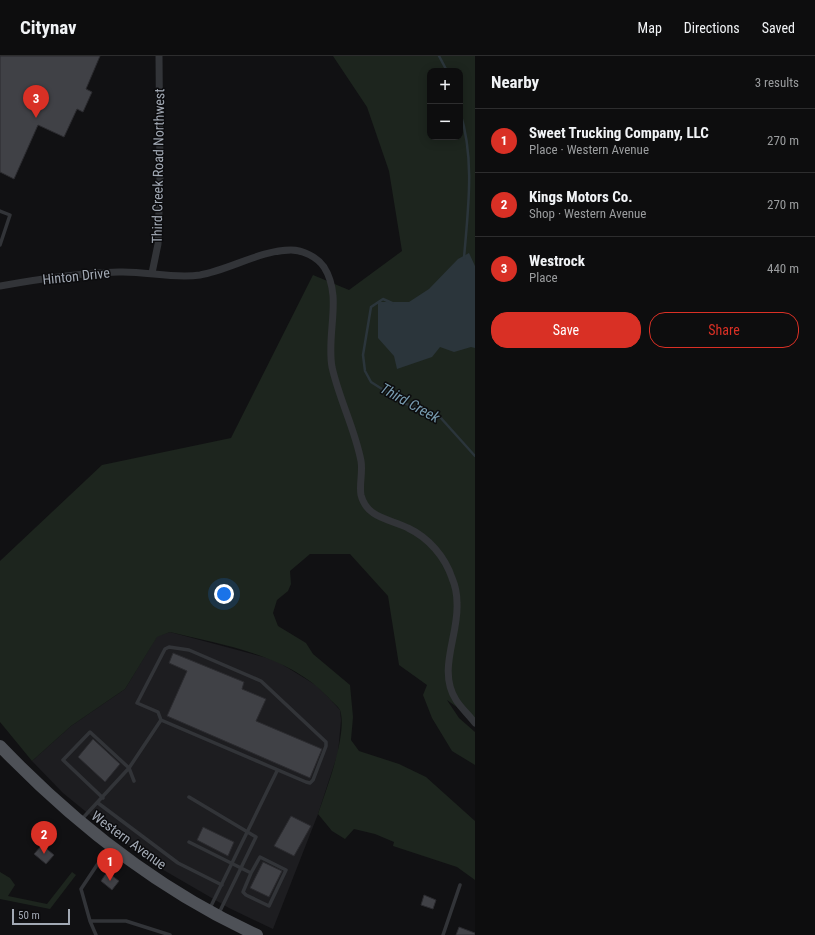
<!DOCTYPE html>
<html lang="en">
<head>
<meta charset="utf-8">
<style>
	body { margin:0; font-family:"Roboto Condensed",sans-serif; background:#1b1b1c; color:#f1f3f6 }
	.controls { position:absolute; right:12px; top:12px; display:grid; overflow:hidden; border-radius:8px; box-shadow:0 2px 10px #0003 }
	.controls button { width:36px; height:36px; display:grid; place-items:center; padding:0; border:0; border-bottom:1px solid #2d2d2e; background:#0d0d0e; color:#f1f3f6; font:20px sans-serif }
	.scale { position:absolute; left:12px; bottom:10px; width:58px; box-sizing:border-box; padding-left:4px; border:2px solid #a2a9b4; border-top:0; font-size:11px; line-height:14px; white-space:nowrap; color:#a2a9b4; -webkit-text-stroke:3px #0c0c0e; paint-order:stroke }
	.you { position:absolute; left:224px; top:538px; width:14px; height:14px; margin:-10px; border:3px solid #fff; border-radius:50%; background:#1a73e8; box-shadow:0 0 0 6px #1a73e833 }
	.badge { display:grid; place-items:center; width:26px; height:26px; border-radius:50%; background:#d93025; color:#fff; font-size:13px; font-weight:700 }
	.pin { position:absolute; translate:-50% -33px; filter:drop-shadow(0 1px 2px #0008) }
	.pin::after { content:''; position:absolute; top:21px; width:14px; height:12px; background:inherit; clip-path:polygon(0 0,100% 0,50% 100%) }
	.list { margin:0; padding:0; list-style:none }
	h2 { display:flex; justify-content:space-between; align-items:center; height:52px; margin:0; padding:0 16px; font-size:17px }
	h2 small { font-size:13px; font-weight:400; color:#9a9c9e }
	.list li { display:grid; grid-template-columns:26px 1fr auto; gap:12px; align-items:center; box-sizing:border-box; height:64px; padding:0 16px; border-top:1px solid #2d2d2e }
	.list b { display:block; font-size:15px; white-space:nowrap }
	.list p { margin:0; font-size:13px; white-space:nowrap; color:#9a9c9e }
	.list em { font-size:13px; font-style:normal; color:#9a9c9e }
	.actions { display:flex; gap:8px; padding:12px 16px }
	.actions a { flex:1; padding:9px 0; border:1px solid #d93025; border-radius:16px; text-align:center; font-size:14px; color:#d93025 }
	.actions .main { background:#d93025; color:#fff }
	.map { position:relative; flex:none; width:475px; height:879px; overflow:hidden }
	header { display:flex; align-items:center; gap:24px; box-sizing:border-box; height:56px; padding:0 20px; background:#0d0d0e; border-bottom:1px solid #2d2d2e }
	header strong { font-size:19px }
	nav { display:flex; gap:22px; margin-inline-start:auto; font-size:14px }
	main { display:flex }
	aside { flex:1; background:#0d0d0e }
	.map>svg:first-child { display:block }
</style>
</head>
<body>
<header>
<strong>Citynav</strong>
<nav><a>Map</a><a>Directions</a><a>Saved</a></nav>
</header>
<main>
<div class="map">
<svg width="475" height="879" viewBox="0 0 475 879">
	<rect width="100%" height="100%" fill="#111113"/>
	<path fill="#1d1d20" d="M170,576L275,604L319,631L340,654L341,664L338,697L318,758L273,873L229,852L160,812L123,786L63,737L32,705L71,670L125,633L157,580Z"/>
	<path fill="#1d251e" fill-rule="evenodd" d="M333,0H475V664L447,644L459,662L475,676V709L452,695L432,662L423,639L427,629L399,609L388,540L350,498H310L290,515L291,528L288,535L277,544L273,557L278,570L306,587L313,598L350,629L353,661L351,684L359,695L399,708L426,721L475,765V824L457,811L393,790L394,786L375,778L354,773L345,783L332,775L318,758C326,734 348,678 340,654C338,650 331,645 328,641C288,599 224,589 170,576L157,581L125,633L71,670L32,705L0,666V505L102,409L231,382L313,219L349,234L402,195L389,115L367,51ZM430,15H460V81H430Z
		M0,816L10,822L15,829L8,840L47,848L72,816L76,819L50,853L0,843Z"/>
	<path fill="#2b353b" d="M469,197L475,210V292L471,291L454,296L440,291L432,301L397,313L394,300L378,282V246H409L429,233L458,203Z"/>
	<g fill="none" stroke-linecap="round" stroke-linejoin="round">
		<path stroke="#2b353b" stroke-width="2.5" d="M439,0L447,15
			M460,56C475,103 468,153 464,202
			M392,247L383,243L371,251L363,299L365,315L371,326L404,347L440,361L475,400"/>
	</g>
	<path fill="#404146" stroke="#2b2b2f" d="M0,0H100L86,33L92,36L83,56L77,53L64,81L38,69L14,123L0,116Z
		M173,597L244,626L242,633L266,643L256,665L322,693L310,722L167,660L187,615L169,607Z
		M93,683L120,708L105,726L78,701Z
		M291,760L311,770L294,800L274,790Z
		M203,771L234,786L228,800L197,784Z
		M42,789L54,799L46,808L34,798Z
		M263,806L282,815L269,841L250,832Z
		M107,816L119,825L112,834L101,825Z
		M424,839L436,844L433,853L421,849Z
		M459,871L475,877V879H456Z"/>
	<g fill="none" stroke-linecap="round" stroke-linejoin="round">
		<path stroke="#323438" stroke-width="3.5" d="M0,155L10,159L0,189
			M189,741L256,781L219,857
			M103,742L63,704L90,676L129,712L134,725
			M98,747L178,807L222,829
			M81,764L129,712L161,664L306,726L310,727L313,724L326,690V686L261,625L189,594L169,591L165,593L137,647L158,656L161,664
			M189,786L251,817L243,836L246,839L269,850L286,814L260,801L251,817
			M210,852L277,715
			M90,865H126L170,879
			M96,879L90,865L81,833L109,791
			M443,879L460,829"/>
		<path stroke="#323438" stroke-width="7" d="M152,217L158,188L160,119L159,0
			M0,230C39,223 80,217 119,216C146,215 173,223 200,219C229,214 261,194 291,194C303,194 317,201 324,211C343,241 326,277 332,311C339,343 355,373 361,405C363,416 359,429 361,439C367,463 391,463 408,472C429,482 445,501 452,522C455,529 457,540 457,547C459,579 437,614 456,644C461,652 469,659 475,667"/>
		<path stroke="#4e5157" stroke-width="12" d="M0,690C74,767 158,834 257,879"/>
	</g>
	<g text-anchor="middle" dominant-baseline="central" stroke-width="3" stroke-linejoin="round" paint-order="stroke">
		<g font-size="14" fill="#a2a9b4" stroke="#0c0c0e">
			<text transform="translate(158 110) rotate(-89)">Third Creek Road Northwest</text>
			<text transform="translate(76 220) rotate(-6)">Hinton Drive</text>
			<text transform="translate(129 784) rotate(36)">Western Avenue</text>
		</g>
		<g font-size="15" font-style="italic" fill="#789cb0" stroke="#0c0c0e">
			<text transform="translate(410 347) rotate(29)">Third Creek</text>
		</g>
	</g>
</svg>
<div class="controls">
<button>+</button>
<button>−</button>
</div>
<div class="scale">50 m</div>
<div class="you"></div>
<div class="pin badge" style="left:110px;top:825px">1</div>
<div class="pin badge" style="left:44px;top:798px">2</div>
<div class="pin badge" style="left:36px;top:62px">3</div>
</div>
<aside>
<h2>Nearby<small>3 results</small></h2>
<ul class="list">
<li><span class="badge">1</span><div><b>Sweet Trucking Company, LLC</b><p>Place · Western Avenue</p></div><em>270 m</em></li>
<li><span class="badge">2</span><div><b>Kings Motors Co.</b><p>Shop · Western Avenue</p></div><em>270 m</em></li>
<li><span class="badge">3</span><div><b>Westrock</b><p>Place</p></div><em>440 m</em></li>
</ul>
<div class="actions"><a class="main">Save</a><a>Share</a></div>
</aside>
</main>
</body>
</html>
